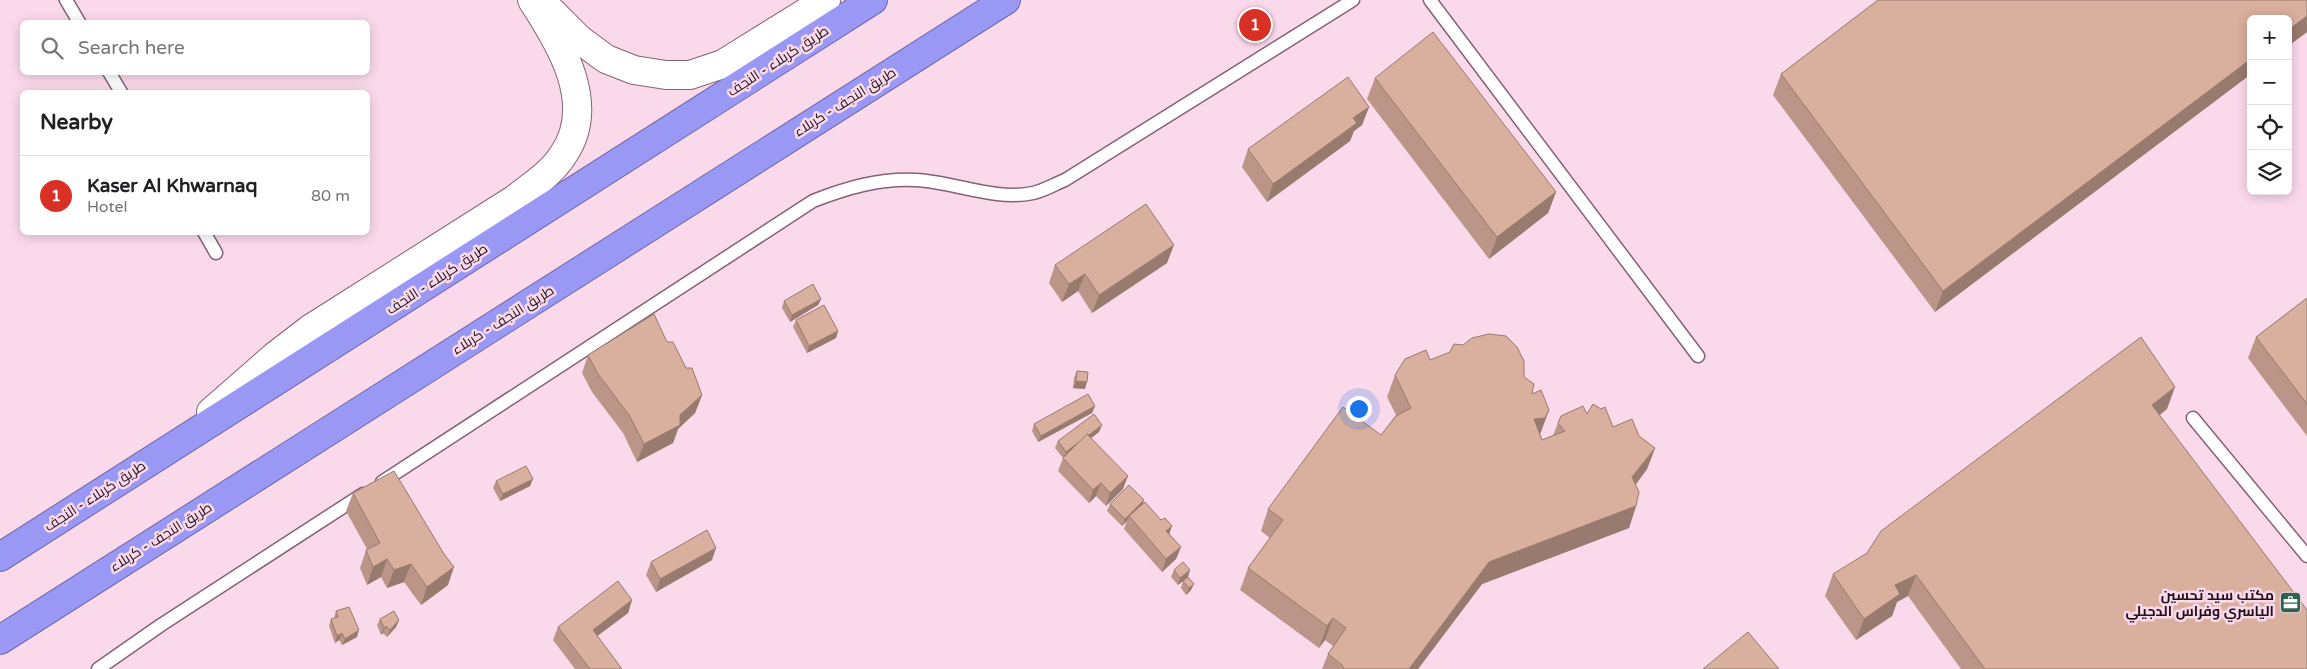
<!DOCTYPE html>
<html lang="en">
<head>
<meta charset="utf-8">
<style>
	body { margin:0; font-family:"Varela Round",Cairo,sans-serif; background:#f6f6f6; color:#202124 }
	.controls { position:absolute; right:15px; top:15px; display:grid; overflow:hidden; border-radius:8px; box-shadow:0 2px 12px #0003 }
	.controls button { width:45px; height:45px; display:grid; place-items:center; padding:0; border:0; border-bottom:1px solid #e0e0e0; background:#fff; color:#202124; font:25px sans-serif }
	.you { position:absolute; left:1358px; top:408px; width:18px; height:18px; margin:-12px; border:4px solid #fff; border-radius:50%; background:#1a73e8; box-shadow:0 0 0 8px #1a73e833 }
	.badge { display:grid; place-items:center; width:32px; height:32px; border-radius:50%; background:#d93025; color:#fff; font-size:16px; font-weight:700 }
	.pin { position:absolute; translate:-50% -50%; border:2px solid #fff; box-shadow:0 1px 5px #0006 }
	.list { margin:0; padding:0; list-style:none }
	h2 { display:flex; justify-content:space-between; align-items:center; height:65px; margin:0; padding:0 20px; font-size:21px }
	h2 small { font-size:16px; font-weight:400; color:#757577 }
	.list li { display:grid; grid-template-columns:32px 1fr auto; gap:15px; align-items:center; box-sizing:border-box; height:80px; padding:0 20px; border-top:1px solid #e0e0e0 }
	.list b { display:block; font-size:19px; white-space:nowrap }
	.list p { margin:0; font-size:16px; white-space:nowrap; color:#757577 }
	.list em { font-size:16px; font-style:normal; color:#757577 }
	.icon { flex:none; width:28px; height:28px; fill:none; stroke:currentColor; stroke-width:2; stroke-linecap:round; stroke-linejoin:round }
	.map { position:relative; flex:none; width:2307px; height:669px; overflow:hidden }
	.search { position:absolute; background:#fff; box-shadow:0 2px 12px #0003; left:20px; top:20px; width:350px; height:55px; display:flex; align-items:center; gap:12px; box-sizing:border-box; padding:0 18px; border-radius:8px; color:#757577; font-size:19px }
	.panel { position:absolute; background:#fff; box-shadow:0 2px 12px #0003; left:20px; top:90px; width:350px; height:145px; border-radius:8px }
	.map>svg:first-child { display:block }
</style>
</head>
<body>
<div class="map">
<svg width="2307" height="669" viewBox="0 0 2307 669">
	<rect width="100%" height="100%" fill="#fad9eb"/>
	<g fill="none" stroke-linecap="round" stroke-linejoin="round">
		<defs>
			<path id="lane" d="M66,0L79,22
				M1430,0L1698,356
				M109,72L121,92
				M204,232L216,253
				M2193,418L2307,556
				M382,482L813,201C846,188 880,178 916,180C955,182 994,201 1033,193C1043,191 1055,184 1065,180L1353,0
				M98,669L161,625L363,494"/>
			<path id="secondary" d="M547,7L579,39L606,59L634,70L666,75H690L723,64L826,0
				M211,412L275,356L310,329L515,199C531,186 552,173 563,155C598,105 561,44 532,0"/>
			<path id="highway" d="M0,557L873,0
				M0,640L1006,0"/>
		</defs>
		<use href="#lane" stroke="#856176" stroke-width="15"/>
		<use href="#secondary" stroke="#856176" stroke-width="30"/>
		<use href="#highway" stroke="#6e69a7" stroke-width="30"/>
		<use href="#lane" stroke="#fff" stroke-width="12"/>
		<use href="#secondary" stroke="#fff" stroke-width="28"/>
		<use href="#highway" stroke="#9998f4" stroke-width="28"/>
	</g>
	<path fill="#bb9688" d="M1878,0H2307V32L2288,46V19H2251V74L1935,312L1773,95L1781,74Z
		M1375,78L1556,192L1548,213L1489,259L1367,99Z
		M1369,107L1362,125L1354,131L1350,141L1267,202L1242,167L1248,149Z
		M1167,263L1092,313L1078,291L1062,302L1049,283L1055,265Z
		M2307,298V436L2248,358L2256,337Z
		M821,299L818,305L790,322L782,308L784,301Z
		M796,320L838,331L836,338L807,353L793,327Z
		M667,342L686,368L702,395L695,413L678,429L673,443L637,462L623,433L592,392L582,373L588,355Z
		M1430,360L1524,377L1532,394L1540,434L1542,440L1553,435L1558,423L1587,414L1613,427L1639,436L1655,448L1647,469L1636,484V506L1629,528L1482,584L1418,669H1322L1328,654L1333,646L1325,640L1319,648L1240,590L1248,568L1270,538L1261,531L1268,509L1381,435L1396,415L1387,397L1395,375Z
		M1077,371L1085,389L1073,388L1074,378Z
		M1095,406L1092,413L1038,442L1032,431L1034,424Z
		M2167,409L2160,415L2307,669H1961L1908,596L1897,602L1892,616L1856,640L1825,596L1833,574Z
		M1099,432L1091,438L1123,489L1106,506L1096,496L1089,503L1058,471L1063,458L1055,448L1058,441Z
		M496,481L530,486L500,501L493,488Z
		M353,493L448,585L421,605L404,582L387,588L381,577L367,585L360,568L366,550L367,549L346,511Z
		M1110,504H1143L1181,547L1176,559L1162,572L1124,529L1127,521L1122,526L1107,511Z
		M712,560L656,592L646,575L651,562Z
		M1174,570L1188,577L1178,585L1171,577Z
		M1183,581L1191,590L1186,595L1181,588Z
		M632,600L628,613L597,636L622,669H575L553,640L558,627Z
		M336,611L357,637L342,645L339,640L335,643L329,626L331,619L334,618Z
		M380,619L399,620L396,627L387,637L383,633L381,635L377,625Z"/>
	<path fill="#987a6f" d="M2307,16V32L2288,46V30Z
		M2251,59V74L1935,312L1943,291Z
		M1369,107L1362,125L1354,131L1350,141L1267,202L1273,184L1353,118Z
		M1556,192L1548,213L1489,259L1497,237Z
		M1174,245L1167,263L1092,313L1099,295Z
		M1085,274L1078,291L1062,302L1069,284Z
		M821,299L818,305L790,322L792,315Z
		M838,331L836,338L807,353L809,346Z
		M1076,381L1087,382L1085,389L1073,388Z
		M2175,387L2167,409L2144,426L2152,405Z
		M702,395L695,413L678,429L673,443L637,462L644,444L680,415Z
		M1095,406L1092,413L1038,442L1041,436Z
		M1549,410L1541,432L1537,440L1534,419Z
		M1102,425L1099,432L1063,459L1066,452Z
		M1655,448L1647,469L1625,499L1632,477Z
		M1128,476L1123,489L1106,506L1110,493Z
		M533,479L530,486L500,501L503,494Z
		M1101,483L1096,496L1089,503L1093,490Z
		M1144,500L1142,507L1129,516L1127,521L1122,526L1125,519Z
		M1636,506L1629,528L1482,584L1418,669H1409L1489,562Z
		M1172,526L1168,538L1166,531Z
		M1181,547L1176,559L1162,572L1166,559Z
		M716,548L712,560L656,592L660,579Z
		M387,559L381,577L367,585L373,567Z
		M411,564L404,582L387,588L394,570Z
		M454,567L448,585L421,605L427,587Z
		M1190,570L1188,577L1178,585L1180,578Z
		M1916,575L1908,596L1897,602L1892,616L1856,640L1864,619L1895,585Z
		M1194,584L1191,590L1186,595L1189,588Z
		M632,600L628,613L588,643L593,630Z
		M1333,618L1325,640L1319,648L1327,626Z
		M399,620L396,627L387,637L390,630Z
		M386,626L383,633L381,635L384,628Z
		M359,630L357,637L342,645L345,639Z
		M342,633L339,640L335,643L337,636Z"/>
	<path fill="#d9af9e" stroke="#987a6f" d="M1878,0H2307V16L2288,30V19H2251V59L1943,291L1781,74Z
		M1433,32L1556,192L1497,237L1375,78Z
		M1348,77L1369,107L1353,118L1357,123L1273,184L1248,149Z
		M1146,204L1174,245L1099,295L1085,274L1069,284L1055,265Z
		M813,284L821,299L792,315L784,301Z
		M2307,298V404L2256,337Z
		M824,305L838,331L809,346L796,320Z
		M654,314L667,342H673L686,368H692L702,395L680,415V425L644,444L629,415L598,374L588,355Z
		M1489,334L1506,336L1517,347L1524,361V377L1534,384L1532,394L1541,390L1549,410L1545,418L1534,419L1542,440L1565,431L1558,423L1561,416L1583,406L1587,414L1593,404L1601,409L1605,407L1613,427L1632,419L1639,436L1655,448L1632,477L1639,492L1636,506L1489,562L1409,669H1344L1342,665L1328,654L1346,628L1333,618L1327,626L1248,568L1283,520L1268,509L1343,407L1381,435L1396,416L1411,408L1395,375L1405,359L1426,350L1430,360L1450,352L1454,344L1463,345L1472,338Z
		M2141,337L2175,387L2152,405L2307,610V669H1985L1916,575L1895,585L1900,594L1864,619L1833,574L1867,553L1881,531Z
		M1077,371L1088,372L1087,382L1076,381Z
		M1088,394L1095,406L1041,436L1034,424Z
		M1094,414L1102,425L1089,435L1087,434L1079,442L1066,452L1058,441Z
		M1087,434L1128,476L1110,493L1101,483L1093,490L1063,458Z
		M526,466L533,479L503,494L496,481Z
		M394,471L444,554L454,567L427,587L411,564L394,570L387,559L373,567L366,550L380,543L353,493Z
		M1129,485L1144,500L1125,519L1110,504Z
		M1145,502L1161,520L1165,518L1172,526L1166,531L1181,547L1166,559L1129,516Z
		M707,530L716,548L660,579L651,562Z
		M1183,562L1190,570L1180,578L1174,570Z
		M1188,577L1194,584L1189,588L1183,581Z
		M618,581L632,600L593,630L622,669H590L558,627Z
		M349,607L359,630L345,639L342,633L337,636L331,619L338,617L336,611Z
		M394,611L399,620L390,630L386,626L384,628L380,619Z
		M1748,632L1779,669H1703Z"/>
	<defs>
		<symbol id="office-square" viewBox="-11 -11 22 22"><rect x="-9" y="-9" width="18" height="18" rx="4" fill="#2c644c" stroke="#fad9eb"/><path d="M-6-3h4V-5.5h4V-3h4V5H-6ZM-1-4.5V-3h2v-1.5ZM-6 0V1H6V0Z" fill="#fff"/></symbol>
	</defs>
	<g fill-rule="evenodd">
		<use href="#office-square" x="2278" y="590" width="25" height="25"/>
	</g>
	<g text-anchor="middle" dominant-baseline="central" stroke-width="5" stroke-linejoin="round" paint-order="stroke">
		<g font-size="14" fill="#1f1119" stroke="#fad9eb">
			<text transform="translate(778 61) rotate(-33)">طريق کربلاء - النجف</text>
			<text transform="translate(845 102) rotate(-32)">طريق النجف - کربلاء</text>
			<text transform="translate(437 279) rotate(-33)">طريق کربلاء - النجف</text>
			<text transform="translate(503 320) rotate(-32)">طريق النجف - کربلاء</text>
			<text transform="translate(95 496) rotate(-33)">طريق کربلاء - النجف</text>
			<text transform="translate(161 537) rotate(-32)">طريق النجف - کربلاء</text>
		</g>
		<g font-size="14" font-weight="bold" fill="#1f1119" stroke="#fad9eb" text-anchor="end">
			<text x="2274" y="595">مكتب سيد تحسين<tspan x="2274" dy="16">الياسري وفراس الدجيلي</tspan></text>
		</g>
	</g>
</svg>
<div class="controls">
<button>+</button>
<button>−</button>
<button><svg class="icon" aria-label="locate" viewBox="0 0 24 24"><circle cx="12" cy="12" r="6"/><path d="M12 2v4M12 18v4M2 12h4M18 12h4"/></svg></button>
<button><svg class="icon" aria-label="layers" viewBox="0 0 24 24"><path d="M12 4l9 5-9 5-9-5zM3 14l9 5 9-5"/></svg></button>
</div>
<div class="you"></div>
<div class="pin badge" style="left:1255px;top:25px">1</div>
<div class="search"><svg class="icon" aria-label="search" viewBox="0 0 24 24"><circle cx="10" cy="10" r="6"/><path d="M15 15l6 6"/></svg>Search here</div>
<section class="panel">
<h2>Nearby<small></small></h2>
<ul class="list">
<li><span class="badge">1</span><div><b>Kaser Al Khwarnaq</b><p>Hotel</p></div><em>80 m</em></li>
</ul>
</section>
</div>
</body>
</html>
